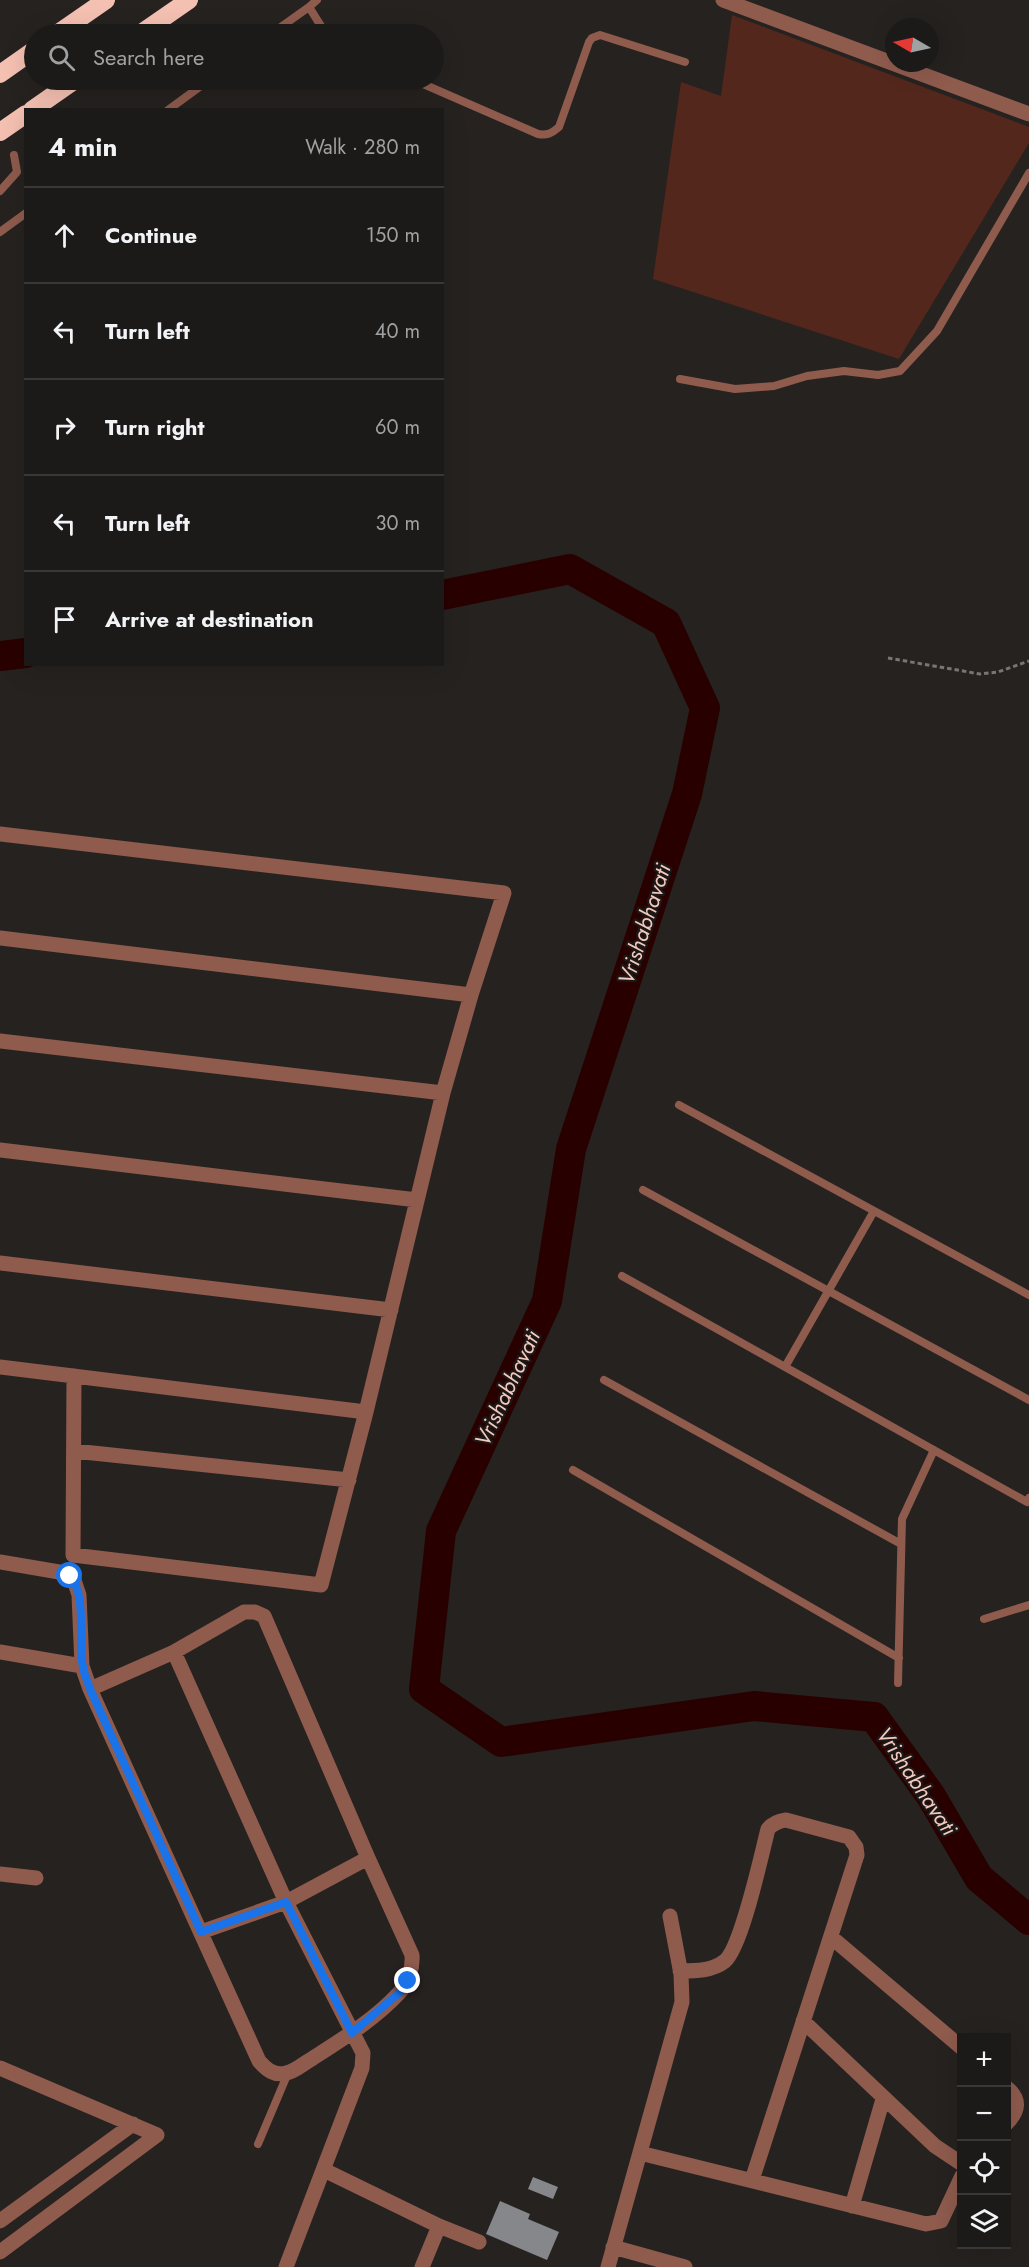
<!DOCTYPE html>
<html lang="en">
<head>
<meta charset="utf-8">
<style>
	body { margin:0; font-family:Jost,sans-serif; background:#292725; color:#f1f3f6 }
	.controls { position:absolute; right:18px; bottom:18px; display:grid; overflow:hidden; border-radius:0px; box-shadow:0 6px 24px #0002 }
	.controls button { width:54px; height:54px; display:grid; place-items:center; padding:0; border:0; border-bottom:2px solid #3a3837; background:#1c1a18; color:#f1f3f6; font:30px sans-serif }
	.compass { position:absolute; left:885px; top:18px; width:54px; height:54px; border-radius:50%; background:#1c1a18; box-shadow:0 6px 24px #0002; rotate:279deg }
	.stop { position:absolute; width:18px; height:18px; margin:-14px; border:4px solid #1a73e8; border-radius:50%; background:#fff }
	.stop.end { background:#1a73e8; border-color:#fff; box-shadow:0 2px 6px #0008 }
	.list { margin:0; padding:0; list-style:none }
	h2 { display:flex; justify-content:space-between; align-items:center; height:78px; margin:0; padding:0 24px; font-size:26px }
	h2 small { font-size:20px; font-weight:400; color:#a0a1a2 }
	.list li { display:grid; grid-template-columns:39px 1fr auto; gap:18px; align-items:center; box-sizing:border-box; height:96px; padding:0 24px; border-top:2px solid #3a3837 }
	.list b { display:block; font-size:22px; white-space:nowrap }
	.list em { font-size:20px; font-style:normal; color:#a0a1a2 }
	.icon { flex:none; width:33px; height:33px; fill:none; stroke:currentColor; stroke-width:2; stroke-linecap:round; stroke-linejoin:round }
	.map { position:relative; flex:none; width:1029px; height:2267px; overflow:hidden }
	.search { position:absolute; background:#1c1a18; box-shadow:0 6px 24px #0002; left:24px; top:24px; width:420px; height:66px; display:flex; align-items:center; gap:15px; box-sizing:border-box; padding:0 21px; border-radius:33px; color:#a0a1a2; font-size:22px }
	.panel { position:absolute; background:#1c1a18; box-shadow:0 6px 24px #0002; left:24px; top:108px; width:420px; height:558px; border-radius:0px }
	.map>svg:first-child { display:block }
</style>
</head>
<body>
<div class="map">
<svg width="1029" height="2267" viewBox="0 0 1029 2267">
	<rect width="100%" height="100%" fill="#262220"/>
	<path fill="#53271c" d="M732,15L1029,127V143L899,359L653,279L681,82L721,96Z"/>
	<g fill="none" stroke-linecap="round" stroke-linejoin="round">
		<path stroke="#290000" stroke-width="30" d="M442,595L570,569L666,623L705,708L687,794L571,1149L547,1301L441,1531L424,1689L501,1742L754,1706L874,1717L931,1796L979,1878L1029,1920
			M0,656L26,653"/>
	</g>
	<path fill="#85878b" d="M533,2177L558,2187L553,2199L528,2189Z
		M500,2201L530,2214L528,2219L559,2232L547,2260L486,2234Z"/>
	<g fill="none" stroke-linecap="round" stroke-linejoin="round">
		<path stroke="#787573" stroke-width="3" stroke-dasharray="4.5 3" stroke-linecap="butt" d="M888,658L980,674L998,672L1029,661"/>
		<path stroke="#8e5b4d" stroke-width="8" d="M317,0L309,7L326,34
			M271,34L309,7
			M414,80L538,134C547,136 552,133 559,127L589,42L592,38L600,35L685,62
			M168,110L209,80
			M0,191L17,172L14,155
			M0,232L26,213
			M680,379L735,389L774,386L807,376L844,371L878,375L900,371L937,331L1029,173
			M679,1105L1029,1295
			M643,1190L1029,1400
			M622,1276L1027,1502L1029,1498
			M785,1367L874,1211
			M604,1380L901,1544
			M573,1470L899,1658
			M984,1619L1029,1605
			M898,1683L902,1519L934,1450
			M258,2144L288,2073"/>
		<path stroke="#8e5b4d" stroke-width="15" d="M0,834L504,893L471,995
			M0,938L471,995L443,1093
			M0,1041L443,1093L366,1412L0,1367
			M0,1150L417,1200
			M0,1263L391,1310
			M74,1376L73,1555L321,1585L366,1412
			M74,1451L349,1480
			M0,1562L65,1573L74,1580L79,1595L82,1666L90,1689L259,2061C267,2070 274,2076 286,2073C294,2072 303,2064 310,2060C341,2040 374,2020 399,1993C408,1983 413,1969 412,1955L368,1858L264,1616L255,1612H244L174,1652L90,1689
			M0,1652L82,1666
			M174,1652L286,1902L363,2053L362,2068L286,2267
			M0,1874L36,1878
			M201,1932L286,1902L368,1858
			M831,1937L962,2048
			M680,1971C696,1971 712,1971 725,1961C742,1946 761,1856 768,1829C773,1823 778,1821 786,1820L849,1837L856,1847L857,1855L752,2180
			M803,2021L935,2146L962,2164
			M0,2068L157,2135L0,2252
			M1006,2087C1021,2099 1019,2111 1006,2124
			M640,2153L926,2224L941,2221L962,2176
			M324,2170L439,2226L479,2242
			M852,2206L883,2099
			M0,2221L133,2124
			M613,2247L685,2267
			M422,2267L439,2226
			M608,2267L682,2002L681,1974L670,1916"/>
		<path stroke="#8e5b4d" stroke-width="15" d="M723,0L1029,114"/>
		<path stroke="#f4c0b2" stroke-width="18" d="M57,34L106,0
			M140,34L189,0
			M0,74L34,50
			M32,110L75,80
			M0,132L26,114"/>
	</g>
	<g fill="none" stroke-linecap="round" stroke-linejoin="round">
		<path stroke="#1a73e8" stroke-width="8" d="M70,1576C88,1596 77,1641 83,1667C84,1674 88,1682 90,1689L201,1932L286,1902L352,2033L399,1993L408,1981"/>
	</g>
	<g text-anchor="middle" dominant-baseline="central" stroke-width="4.5" stroke-linejoin="round" paint-order="stroke">
		<g font-size="22" font-style="italic" fill="#f4c9be" stroke="#1c1817">
			<text transform="translate(644 924) rotate(-72)">Vrishabhavati</text>
			<text transform="translate(507 1388) rotate(-65)">Vrishabhavati</text>
			<text transform="translate(917 1781) rotate(56)">Vrishabhavati</text>
		</g>
	</g>
</svg>
<div class="controls">
<button>+</button>
<button>−</button>
<button><svg class="icon" aria-label="locate" viewBox="0 0 24 24"><circle cx="12" cy="12" r="6"/><path d="M12 2v4M12 18v4M2 12h4M18 12h4"/></svg></button>
<button><svg class="icon" aria-label="layers" viewBox="0 0 24 24"><path d="M12 4l9 5-9 5-9-5zM3 14l9 5 9-5"/></svg></button>
</div>
<svg class="compass" viewBox="-18 -18 36 36"><path d="M0-13l5 13h-10z" fill="#e53935"/><path d="M0 13l5-13h-10z" fill="#a0a1a2"/></svg>
<div class="stop" style="left:70px;top:1576px"></div>
<div class="stop end" style="left:408px;top:1981px"></div>
<div class="search"><svg class="icon" aria-label="search" viewBox="0 0 24 24"><circle cx="10" cy="10" r="6"/><path d="M15 15l6 6"/></svg>Search here</div>
<section class="panel">
<h2>4 min<small>Walk · 280 m</small></h2>
<ul class="list">
<li><svg class="icon" aria-label="ahead" viewBox="0 0 24 24"><path d="M12 20V5M6 11l6-6 6 6"/></svg><div><b>Continue</b></div><em>150 m</em></li>
<li><svg class="icon" aria-label="left" viewBox="0 0 24 24"><path d="M17 20v-9H6M10 6l-5 5 5 5"/></svg><div><b>Turn left</b></div><em>40 m</em></li>
<li><svg class="icon" aria-label="right" viewBox="0 0 24 24"><path d="M7 20v-9h11M14 6l5 5-5 5"/></svg><div><b>Turn right</b></div><em>60 m</em></li>
<li><svg class="icon" aria-label="left" viewBox="0 0 24 24"><path d="M17 20v-9H6M10 6l-5 5 5 5"/></svg><div><b>Turn left</b></div><em>30 m</em></li>
<li><svg class="icon" aria-label="arrive" viewBox="0 0 24 24"><path d="M6 21V4h12l-3 4 3 4H6"/></svg><div><b>Arrive at destination</b></div></li>
</ul>
</section>
</div>
</body>
</html>
